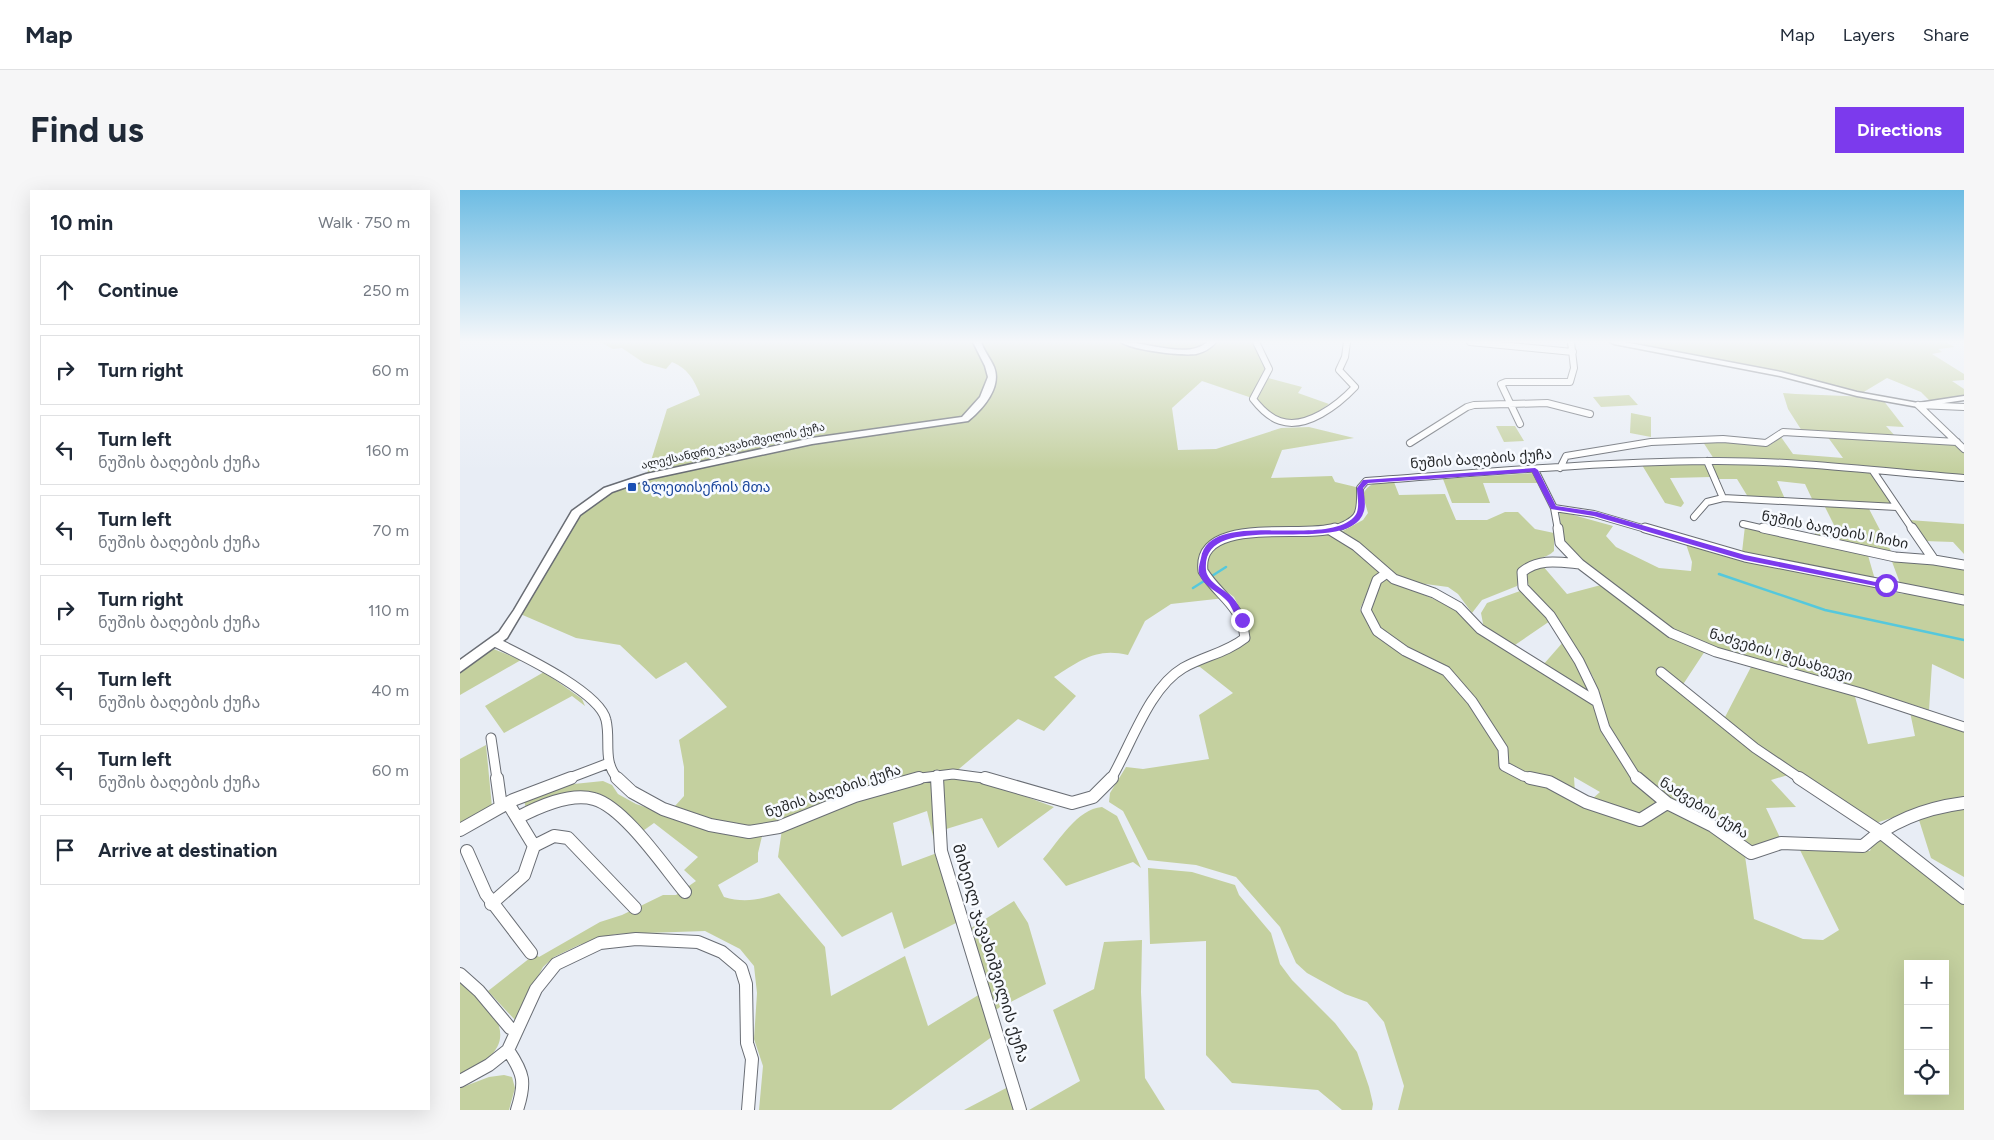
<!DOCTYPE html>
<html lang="en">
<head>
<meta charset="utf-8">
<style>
	body { margin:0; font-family:Figtree,"Noto Sans Georgian",sans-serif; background:#f6f6f7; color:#1f2937 }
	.controls { position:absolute; right:15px; bottom:15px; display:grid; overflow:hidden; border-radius:0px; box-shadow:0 5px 20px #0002 }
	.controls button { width:45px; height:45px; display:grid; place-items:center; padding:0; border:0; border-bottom:1px solid #e0e1e3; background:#fff; color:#1f2937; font:25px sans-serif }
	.stop { position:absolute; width:15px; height:15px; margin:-11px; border:4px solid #7c3aed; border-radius:50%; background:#fff }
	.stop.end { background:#7c3aed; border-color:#fff; box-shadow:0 1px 5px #0008 }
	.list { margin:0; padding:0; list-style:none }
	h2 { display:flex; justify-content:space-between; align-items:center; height:65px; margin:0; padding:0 20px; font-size:21px }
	h2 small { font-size:16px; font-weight:400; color:#747a83 }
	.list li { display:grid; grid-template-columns:32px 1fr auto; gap:15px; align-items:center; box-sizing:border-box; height:70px; margin:0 10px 10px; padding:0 10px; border:1px solid #e0e1e3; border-radius:0px }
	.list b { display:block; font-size:19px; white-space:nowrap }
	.list p { margin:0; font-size:16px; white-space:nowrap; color:#747a83 }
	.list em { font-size:16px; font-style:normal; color:#747a83 }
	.icon { flex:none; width:28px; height:28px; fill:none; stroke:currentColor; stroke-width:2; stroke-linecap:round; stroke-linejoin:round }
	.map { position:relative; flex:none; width:1504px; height:920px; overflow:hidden; border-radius:0px }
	header { display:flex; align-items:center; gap:30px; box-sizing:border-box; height:70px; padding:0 25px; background:#fff; border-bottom:1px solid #e0e1e3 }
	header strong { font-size:24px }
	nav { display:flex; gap:28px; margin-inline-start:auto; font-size:18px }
	.intro { display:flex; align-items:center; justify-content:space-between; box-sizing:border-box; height:120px; padding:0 30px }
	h1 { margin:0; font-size:35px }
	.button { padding:12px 22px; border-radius:0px; background:#7c3aed; color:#fff; font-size:18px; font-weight:700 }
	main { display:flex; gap:30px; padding:0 30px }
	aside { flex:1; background:#fff; border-radius:0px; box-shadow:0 5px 20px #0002 }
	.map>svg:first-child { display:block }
</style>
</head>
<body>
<header>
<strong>Map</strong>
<nav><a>Map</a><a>Layers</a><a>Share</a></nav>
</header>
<div class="intro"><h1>Find us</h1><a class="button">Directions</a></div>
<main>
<aside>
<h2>10 min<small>Walk · 750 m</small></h2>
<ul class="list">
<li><svg class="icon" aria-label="ahead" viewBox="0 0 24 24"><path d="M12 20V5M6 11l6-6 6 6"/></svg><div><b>Continue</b></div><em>250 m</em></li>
<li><svg class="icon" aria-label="right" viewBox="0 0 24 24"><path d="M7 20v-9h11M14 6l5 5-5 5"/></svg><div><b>Turn right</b></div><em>60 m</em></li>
<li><svg class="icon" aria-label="left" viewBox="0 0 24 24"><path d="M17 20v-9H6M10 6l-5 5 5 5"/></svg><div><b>Turn left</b><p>ნუშის ბაღების ქუჩა</p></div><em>160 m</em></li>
<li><svg class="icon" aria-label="left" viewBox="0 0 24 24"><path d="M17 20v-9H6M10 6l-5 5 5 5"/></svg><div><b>Turn left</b><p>ნუშის ბაღების ქუჩა</p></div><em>70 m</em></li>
<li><svg class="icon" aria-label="right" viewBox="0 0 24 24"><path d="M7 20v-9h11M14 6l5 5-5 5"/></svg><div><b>Turn right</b><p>ნუშის ბაღების ქუჩა</p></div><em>110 m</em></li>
<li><svg class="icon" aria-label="left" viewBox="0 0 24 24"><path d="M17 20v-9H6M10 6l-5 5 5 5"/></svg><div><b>Turn left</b><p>ნუშის ბაღების ქუჩა</p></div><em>40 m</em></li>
<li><svg class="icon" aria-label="left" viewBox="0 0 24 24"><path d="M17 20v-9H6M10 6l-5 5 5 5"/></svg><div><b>Turn left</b><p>ნუშის ბაღების ქუჩა</p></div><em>60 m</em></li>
<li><svg class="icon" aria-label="arrive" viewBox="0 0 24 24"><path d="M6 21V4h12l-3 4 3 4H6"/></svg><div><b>Arrive at destination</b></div></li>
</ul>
</aside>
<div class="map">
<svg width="1504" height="920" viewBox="0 0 1504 920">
	<rect width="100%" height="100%" fill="#e8edf5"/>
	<path fill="#c4d09f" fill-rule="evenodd" d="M140,152H794L806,178L792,208L742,191L712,218L718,260L756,259L821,238L849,237L894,248L822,260L811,288L872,286L875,292L900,298L901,320L882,336L754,352L742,381L765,408L711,414L685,431L668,465C636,457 620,471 594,487L616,506L584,541L558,529L493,584L477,585L291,642L240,630L215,616L224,606V577L219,550L267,517L226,472L196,489L160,455L116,448L58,423L106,338L129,312L186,287L207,219L240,205C234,189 227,178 212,172L206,179L184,173L162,158L153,159Z
		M1160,152H1485L1495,157L1478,159L1482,162L1472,164L1504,184V190L1492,191L1504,199V205L1470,211L1461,202L1427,188L1402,203L1304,180Z
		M808,188L842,197L838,203L869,214C839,236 823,238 797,210Z
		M1323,203C1357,206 1390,204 1423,210L1444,237L1426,236L1436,247L1342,241L1328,219Z
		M1169,205L1178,215L1141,217L1133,207Z
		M1171,223L1191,227V247L1170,243Z
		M1036,236H1055L1064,251L1044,252Z
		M1367,246L1495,254L1504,263V286L1254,269L1243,252L1265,251L1310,255L1321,247L1333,264L1383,268Z
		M1246,273L1251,287L1210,288L1224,313L1221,317L1205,313L1182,275Z
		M1251,273L1310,274L1411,283L1433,315L1353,311L1345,294L1317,291L1325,309L1288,307L1277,289H1258Z
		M1074,283L1080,293H1023L1030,313H992L983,289Z
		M934,292L939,305L985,304L996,330H1027L1045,322H1058L1075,339L1094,343V361C1084,371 1066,368 1059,380C1056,385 1059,391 1057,396L1022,410L1012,423L998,404L988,397L943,391L879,343L903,330L908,323L903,306C907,291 921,292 934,292Z
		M1364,315L1408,317L1433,365L1356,348L1354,339L1378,343Z
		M1099,321L1153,336L1146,346L1156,357L1199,378L1231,381L1232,372L1226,354L1281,371L1285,336L1407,362L1418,400L1444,404L1431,369L1504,378V489L1472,474L1469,520L1372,489L1292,470L1214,441L1123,373L1103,351Z
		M1449,330L1504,334V364L1493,352L1464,351Z
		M872,343L894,356L923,382L914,388L900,419L912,441L984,483L1009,510L1040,559L1041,577L1184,633L1207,616L1255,641L1285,666L1294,729L1343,749L1363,750L1379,740L1340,660L1349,657L1410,661L1416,645L1428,649L1504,700V920H938L944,896L924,832L907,812L885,804L847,783L836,773L820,737L776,687L736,675L688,670L663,621L649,612L650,603L666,577L683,579L749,569L739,525L773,503L740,477H729L786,444L785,429L774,407L750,389L744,373L755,354L783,345ZM1448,774H1485V901H1448Z
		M1082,375L1107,404L1141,395L1245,461L1222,496L1201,480L1196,481L1328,585L1311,590L1336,617L1306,618L1321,650L1290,658L1209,609L1182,587L1152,543L1133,487L1120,464L1097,430L1069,396L1066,386L1069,381Z
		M924,390H929L990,416L1134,513L1144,547L1167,579L1175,595L1198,611L1179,627L1130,611L1140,602L1114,587L1115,603L1048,576V559L1014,510L988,480L948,460L919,439L909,420L920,393Z
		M1060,401L1090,431L1052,457L1024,439L1021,423L1027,413Z
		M1104,451L1132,507L1083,475Z
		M31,458L61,470L0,505V478Z
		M1291,477L1394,503L1408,554L1455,546L1450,522L1504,541V609L1468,616L1416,633L1333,581L1264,529Z
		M84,482L122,509L125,516L112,506L44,543L25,516Z
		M26,555L32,617L11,627L0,635V569Z
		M487,587L526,592L594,617L538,658L522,628L483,640L480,589Z
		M474,589L498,732L444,759L432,722L382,747L318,667L322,639L410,603ZM467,621L477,663L442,676L433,633Z
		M143,591L152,595L158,604L176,614L263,643L303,642L298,663V672L258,695L264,707C283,713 301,710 319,703L365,757L371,806L445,766L468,836L520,804L533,846L431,920H299L303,876L294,849L297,803L294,776L280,759L245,741L156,744L119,755L94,767L83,777L55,830L28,801L75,764L79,767L140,732L162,725L203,705H216L236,691L224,680L238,667L194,633L180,643L141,607L66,619L64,610L104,595Z
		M642,617L657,626L681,678L673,672L606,696L583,669C599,651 617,619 642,617Z
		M1504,618V687L1471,668L1459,630L1473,622Z
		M688,678L732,682L775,695L779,705L811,743L820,774L832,790L875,833L897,862L909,897L913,914L912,920H882L858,900L772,893L746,865V751L690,754Z
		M554,711L568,733L586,794L535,820L511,738Z
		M682,750L681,802L685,888L705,920H569L620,891L593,820L634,799L644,752Z
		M0,791C24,809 60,842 27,869C19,875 9,880 0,885Z
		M44,885L52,887L55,898L49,920H0V898L29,887Z
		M550,896L556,920H504Z"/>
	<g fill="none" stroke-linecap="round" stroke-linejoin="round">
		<path stroke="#55c8dc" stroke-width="2.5" d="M1259,384L1365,420L1504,450
			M733,398L766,377"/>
		<defs>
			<path id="minor-far2" d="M796,152L809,179L793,209C800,218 808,227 820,231C846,240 878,215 895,197L879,180L885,167L887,152
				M1010,152L1113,162
				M1458,215L1504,259
				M1458,215L1504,217
				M1060,234L1041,194L1046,192H1110L1114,178L1111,152
				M950,253L1007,217L1014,215L1087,213L1130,224
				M1247,271L1263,308
				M1100,278L1106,266L1191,252L1263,249L1306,253L1323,242L1497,252
				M1075,280L1094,318L1098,340
				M1413,281L1453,340
				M1094,318L1134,324L1189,340
				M1234,327L1247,312L1263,308L1437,317
				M1283,334L1309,340
				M872,340C899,330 901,326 900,298L906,291C1019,283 1133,272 1247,271C1332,270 1419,281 1504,288"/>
			<path id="minor-far1" d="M1098,338L1100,353L1120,374L1211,443L1256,462L1401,503L1504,537
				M1185,338L1285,367L1504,410
				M1303,338L1435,367L1474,370L1452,338
				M870,340L896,356L934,389L974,403L999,417L1020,439L1137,512
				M1474,370L1504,375
				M1120,374C1099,372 1079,368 1062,382L1063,397L1090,425L1119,471L1134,502L1145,538L1177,589
				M927,383L917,390L906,420L917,441L945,461L986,481L1012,511L1043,559L1044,576L1063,586L1076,589
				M35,452C61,465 140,502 146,530C151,551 142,571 158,589
				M1201,482L1295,558L1341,589
				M31,548L37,589
				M477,585V589
				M107,589L149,573
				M453,589L493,584L531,589
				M651,589C671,555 689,498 723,478C744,466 766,463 785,448C781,414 759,407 743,381C736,325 844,349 875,338"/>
			<path id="minor" d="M37,588L41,617
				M157,588L172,602L203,619L250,635L289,642L319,637L395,606L459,588
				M477,588L481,661L560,920
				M525,588L612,613L633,607L652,588
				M1070,588L1089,592L1126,612L1180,630L1207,613
				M1177,588L1207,613L1253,636L1291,663L1321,653L1403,656C1432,630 1466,618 1504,613
				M1339,588L1419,641L1504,708
				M57,628C78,617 110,602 134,609C164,617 205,678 225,702
				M0,640L53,610L111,588
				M74,656L94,646L108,648L175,718
				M7,661L26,704L71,763
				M31,714L64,685L74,656L48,613
				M0,784L19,801L50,838L57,840
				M0,891L29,875L48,860
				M57,920C66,892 64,884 48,860L76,799L96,774L140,753L176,749L238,752L262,762L281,778L286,794L287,853L292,869L288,920"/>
			<path id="tertiary" d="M1150,152H1164L1321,182L1397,202L1458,213L1504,206V210L1458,217L1397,206L1320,186L1154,154Z"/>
			<path id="secondary" d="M513,152H521C524,161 530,168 534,177C542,197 523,219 508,231L352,254L189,289L152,302L120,325L47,448L0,482V470L39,442L54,420L112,321L144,298L186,284L352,248L502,227L520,207L528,187L525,176Z
				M661,152C685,151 728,170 747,152H756C750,159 744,162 736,164C721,166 672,160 661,152Z"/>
		</defs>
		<use href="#minor-far2" stroke="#696d74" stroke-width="8"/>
		<use href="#minor-far1" stroke="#696d74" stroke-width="11"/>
		<use href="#minor" stroke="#696d74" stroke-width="14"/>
		<use href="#tertiary" stroke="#696d74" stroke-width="3"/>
		<use href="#secondary" stroke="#696d74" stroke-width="3"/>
		<use href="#minor-far2" stroke="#fff" stroke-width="6"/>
		<use href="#minor-far1" stroke="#fff" stroke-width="9"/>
		<use href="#minor" stroke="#fff" stroke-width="12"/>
		<use href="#tertiary" fill="#fff" fill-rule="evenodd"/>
		<use href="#secondary" fill="#fff" fill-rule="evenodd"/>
	</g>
	<linearGradient id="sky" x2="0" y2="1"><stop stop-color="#6dbce3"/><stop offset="0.54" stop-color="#f5f7fa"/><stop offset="1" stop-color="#f5f7fa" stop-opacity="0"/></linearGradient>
	<rect width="1504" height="281" fill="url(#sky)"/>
	<path fill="#7c3aed" d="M1075,278L1078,280L1096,316L1137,322L1285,365L1430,395L1426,398L1284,370L1134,326L1091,319L1072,282L908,293L903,298C904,305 906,314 904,321C890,371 740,314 746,380C747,392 765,400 772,407C778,413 782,423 785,430L784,432H779C775,426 772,417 768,412C759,401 743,397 739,383C738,378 740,372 741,368C750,317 863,359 894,327C901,320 897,306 897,298L903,290Z"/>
	<rect fill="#1a4fb4" stroke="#f7faff" stroke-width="2" x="167" y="292" width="10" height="10" rx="2.5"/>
	<g text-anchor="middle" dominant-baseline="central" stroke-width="5" stroke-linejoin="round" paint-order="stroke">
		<g font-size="11" fill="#252729" stroke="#f7faff">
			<text transform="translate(273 256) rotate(-12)">ალექსანდრე ჯავახიშვილის ქუჩა</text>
		</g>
		<g font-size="14" fill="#252729" stroke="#f7faff">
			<text transform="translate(1021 269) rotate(-4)">ნუშის ბაღების ქუჩა</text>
			<text transform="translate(1375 340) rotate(11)">ნუშის ბაღების I ჩიხი</text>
			<text transform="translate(1321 465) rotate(17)">ნაძვების I შესახვევი</text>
			<text transform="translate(373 601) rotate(-18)">ნუშის ბაღების ქუჩა</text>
			<text transform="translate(1244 618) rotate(32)">ნაძვების ქუჩა</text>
		</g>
		<g font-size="14" fill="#164399" stroke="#f7faff" text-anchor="start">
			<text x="182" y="297">ზლეთისერის მთა</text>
		</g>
		<g font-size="16" fill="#252729" stroke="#f7faff">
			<text transform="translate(531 763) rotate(73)">მიხეილ ჯავახიშვილის ქუჩა</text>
		</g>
	</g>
</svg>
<div class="controls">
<button>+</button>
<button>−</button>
<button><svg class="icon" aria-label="locate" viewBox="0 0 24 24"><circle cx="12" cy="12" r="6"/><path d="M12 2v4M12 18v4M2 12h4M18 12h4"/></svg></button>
</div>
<div class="stop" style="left:1426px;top:395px"></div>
<div class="stop end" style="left:782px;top:430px"></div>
</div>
</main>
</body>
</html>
